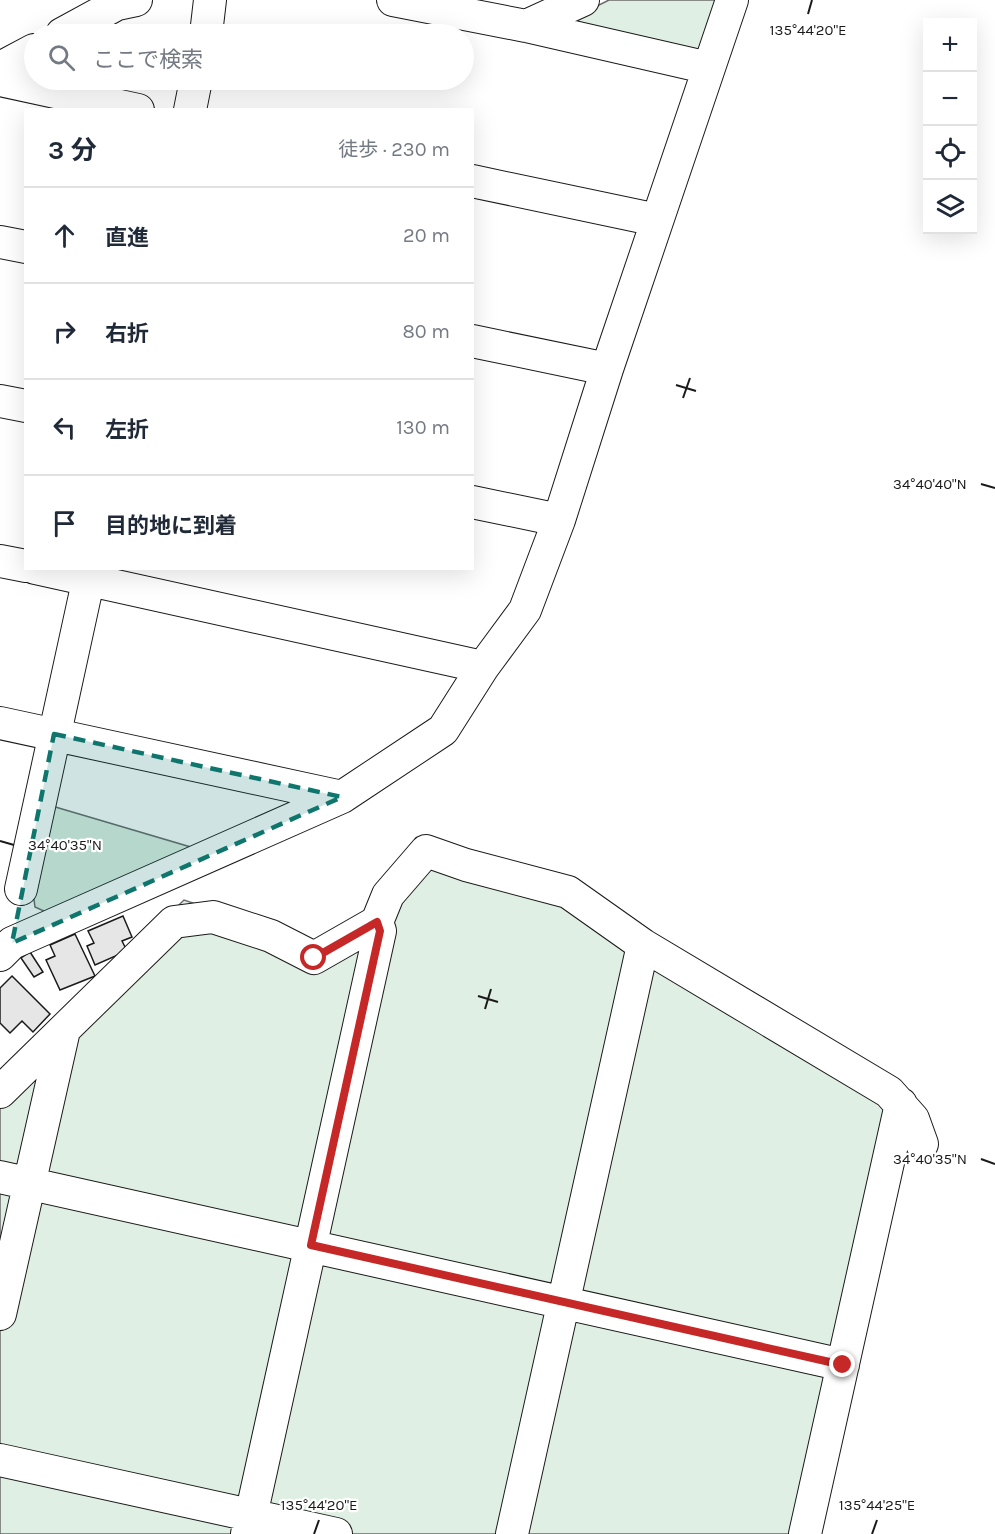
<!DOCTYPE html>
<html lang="ja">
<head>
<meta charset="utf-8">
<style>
	body { margin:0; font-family:Karla,"Noto Sans JP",sans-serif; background:#f2f2f3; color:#1f2937 }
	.controls { position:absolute; right:18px; top:18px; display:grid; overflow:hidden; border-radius:0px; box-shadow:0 6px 24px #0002 }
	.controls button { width:54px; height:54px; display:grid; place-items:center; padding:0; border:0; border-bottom:2px solid #e0e1e3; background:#fff; color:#1f2937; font:30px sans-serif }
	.stop { position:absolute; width:18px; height:18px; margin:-14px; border:4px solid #c62828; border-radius:50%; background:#fff }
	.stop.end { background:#c62828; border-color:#fff; box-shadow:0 2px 6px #0008 }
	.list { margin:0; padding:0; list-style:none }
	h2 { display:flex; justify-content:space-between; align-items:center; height:78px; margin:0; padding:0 24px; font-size:26px }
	h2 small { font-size:20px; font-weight:400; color:#747a83 }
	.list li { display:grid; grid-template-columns:39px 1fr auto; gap:18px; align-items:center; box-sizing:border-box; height:96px; padding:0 24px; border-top:2px solid #e0e1e3 }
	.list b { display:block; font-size:22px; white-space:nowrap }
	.list em { font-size:20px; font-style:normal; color:#747a83 }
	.icon { flex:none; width:33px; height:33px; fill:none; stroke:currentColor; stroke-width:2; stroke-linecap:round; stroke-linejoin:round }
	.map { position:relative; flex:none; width:995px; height:1534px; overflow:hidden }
	.search { position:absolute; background:#fff; box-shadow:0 6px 24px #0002; left:24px; top:24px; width:450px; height:66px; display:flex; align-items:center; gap:15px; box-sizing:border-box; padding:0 21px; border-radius:33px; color:#747a83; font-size:22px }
	.panel { position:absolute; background:#fff; box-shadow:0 6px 24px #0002; left:24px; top:108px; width:450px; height:462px; border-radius:0px }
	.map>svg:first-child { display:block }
</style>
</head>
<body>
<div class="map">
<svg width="995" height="1534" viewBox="0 0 995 1534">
	<rect width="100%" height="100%" fill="#fff"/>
	<path fill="#e0efe3" stroke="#6a6a6a" stroke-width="1.5" d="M609,0H720L698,51L579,25L577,20L581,14Z
		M52,806L194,848L48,913L35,907L33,892Z
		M424,837L570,885L890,1086L813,1534H0V1080L184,900L275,930L316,950L368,918Z"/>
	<path fill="#e6e6e6" stroke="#1a1a1a" stroke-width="1.5" d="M123,916L132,937L122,941L127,951L95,965L87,946L94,943L88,931Z
		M75,934L95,976L60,990L46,960L55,956L50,945Z
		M30,952L43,972L34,977L21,958Z
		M12,976L50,1014L33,1032L22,1021L10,1033L0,1023V988Z"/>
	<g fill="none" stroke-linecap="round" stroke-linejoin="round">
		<defs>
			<path id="minor" d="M393,0L526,26L709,68
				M526,26L583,0
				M62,34L117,4L136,0
				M206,34L210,0
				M0,68L34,50
				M0,80L138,110
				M190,110L196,80
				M472,181L657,220
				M0,242L26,247
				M472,341L607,369
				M0,401L26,406
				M472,502L559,520
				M0,561L26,566
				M35,568L483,667
				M0,723L342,797
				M21,889L91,568
				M0,955L12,943L342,797L443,730L483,667L525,610L559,520L607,369L732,0
				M0,1092L174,922L213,917L271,936L314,958L377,922L388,895L426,851L466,865L568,892L643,945L889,1092L913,1119L922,1144
				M0,1177L843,1365
				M0,1314L64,1030
				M0,1460L336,1534
				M247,1534L380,931L377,922
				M512,1534L643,945
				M805,1534L901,1104"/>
		</defs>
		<use href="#minor" stroke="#1a1a1a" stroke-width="34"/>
		<use href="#minor" stroke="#fff" stroke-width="32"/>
	</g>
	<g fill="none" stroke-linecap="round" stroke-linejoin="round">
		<path stroke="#c62828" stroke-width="8" d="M314,958L377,922L380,931L311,1245L843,1365"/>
	</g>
	<path fill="#0f766e" fill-opacity="0.2" stroke="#0f766e" stroke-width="4.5" stroke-dasharray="12 8" stroke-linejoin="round" d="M54,734L342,797L12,943Z"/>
	<path fill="none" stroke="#1a1a1a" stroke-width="2" d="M808,14L812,0M676,385L696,391M683,398L690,378M981,484L995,488M0,841L14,845M478,996L498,1002M485,1009L491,989M981,1159L995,1164M314,1534L319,1520M872,1534L877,1520"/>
	<g font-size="15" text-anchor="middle" fill="#1a1a1a" stroke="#fff" stroke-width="4.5" stroke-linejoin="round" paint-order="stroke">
		<text x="808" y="35">135°44'20"E</text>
		<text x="930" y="489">34°40'40"N</text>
		<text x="65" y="850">34°40'35"N</text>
		<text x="930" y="1164">34°40'35"N</text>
		<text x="319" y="1510">135°44'20"E</text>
		<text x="877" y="1510">135°44'25"E</text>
	</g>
</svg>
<div class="controls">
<button>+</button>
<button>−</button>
<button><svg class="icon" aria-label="locate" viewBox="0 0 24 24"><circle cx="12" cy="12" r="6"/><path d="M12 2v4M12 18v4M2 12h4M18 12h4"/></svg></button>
<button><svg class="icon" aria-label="layers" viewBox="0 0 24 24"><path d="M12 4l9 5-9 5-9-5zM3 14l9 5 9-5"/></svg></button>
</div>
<div class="stop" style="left:314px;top:958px"></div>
<div class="stop end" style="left:843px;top:1365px"></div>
<div class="search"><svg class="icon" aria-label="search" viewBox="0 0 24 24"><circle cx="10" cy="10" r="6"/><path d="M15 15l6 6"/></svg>ここで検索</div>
<section class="panel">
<h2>3 分<small>徒歩 · 230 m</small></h2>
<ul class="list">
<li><svg class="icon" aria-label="ahead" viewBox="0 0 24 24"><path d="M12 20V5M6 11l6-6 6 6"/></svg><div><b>直進</b></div><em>20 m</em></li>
<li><svg class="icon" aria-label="right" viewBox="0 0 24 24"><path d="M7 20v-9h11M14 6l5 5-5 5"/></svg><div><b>右折</b></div><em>80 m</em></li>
<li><svg class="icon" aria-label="left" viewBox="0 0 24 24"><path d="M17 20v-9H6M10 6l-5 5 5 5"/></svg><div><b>左折</b></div><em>130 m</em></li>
<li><svg class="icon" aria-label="arrive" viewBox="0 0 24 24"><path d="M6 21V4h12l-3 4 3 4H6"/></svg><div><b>目的地に到着</b></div></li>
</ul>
</section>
</div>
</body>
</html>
